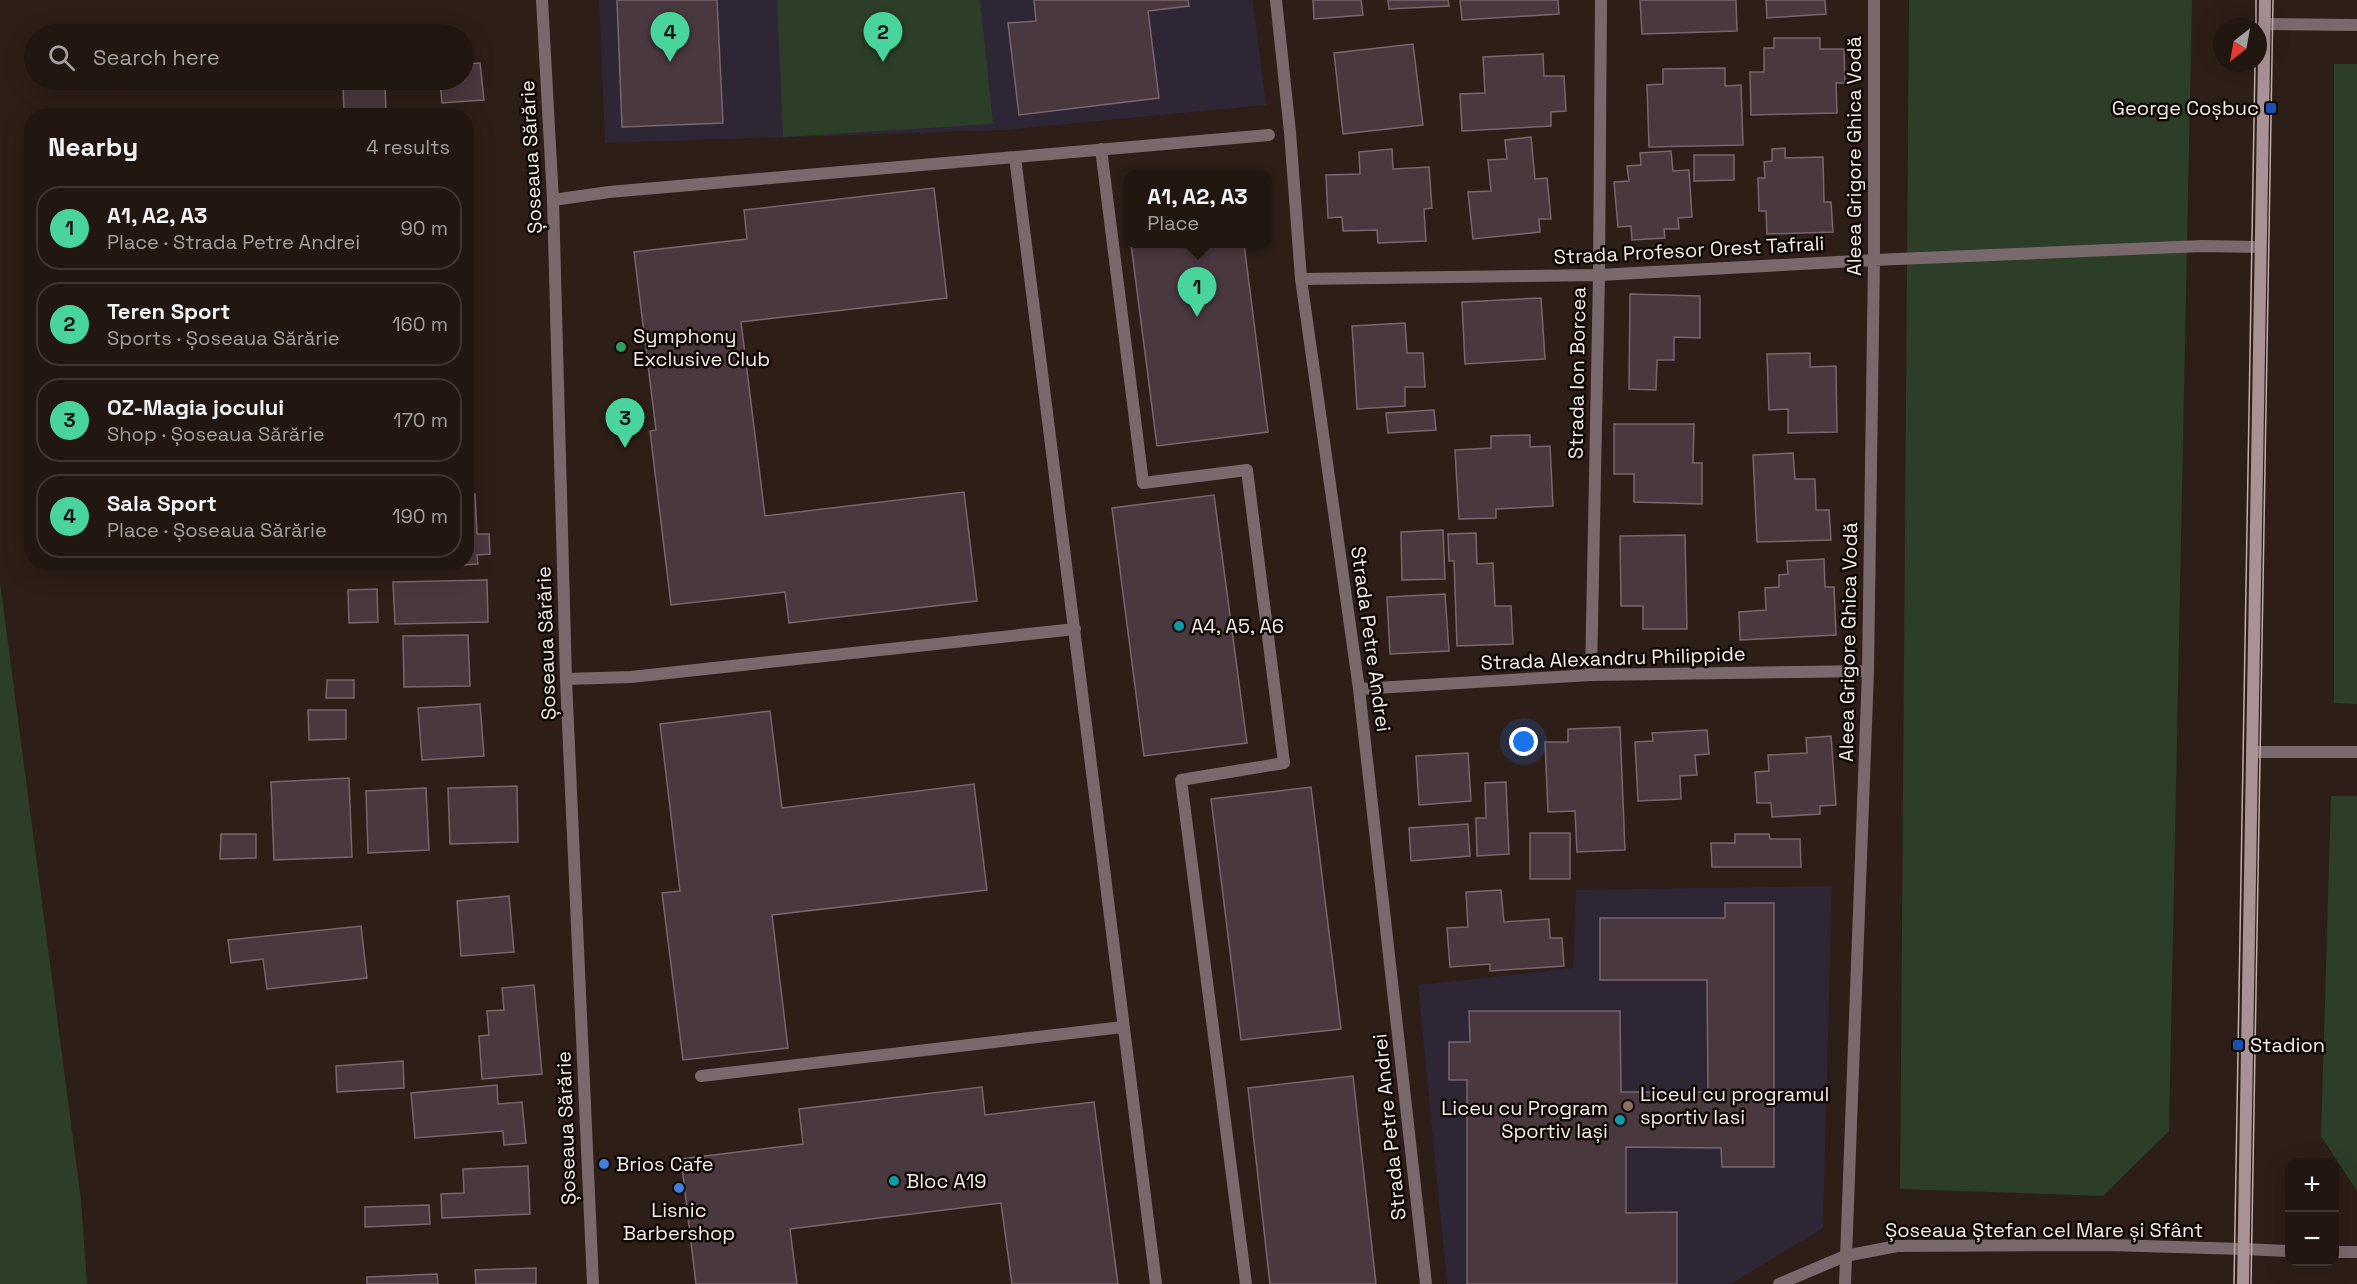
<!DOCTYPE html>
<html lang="en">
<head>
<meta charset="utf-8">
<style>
	body { margin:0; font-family:"Space Grotesk",sans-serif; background:#2e231f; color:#f1f3f6 }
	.controls { position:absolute; right:18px; bottom:18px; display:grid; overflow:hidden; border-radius:12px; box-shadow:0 6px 24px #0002 }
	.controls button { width:54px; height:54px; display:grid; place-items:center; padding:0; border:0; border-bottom:2px solid #3f3531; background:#221611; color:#f1f3f6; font:30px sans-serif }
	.compass { position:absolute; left:2213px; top:18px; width:54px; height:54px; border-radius:50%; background:#221611; box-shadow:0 6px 24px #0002; rotate:211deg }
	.you { position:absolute; left:1524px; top:742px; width:21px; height:21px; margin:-15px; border:4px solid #fff; border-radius:50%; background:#1a73e8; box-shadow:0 0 0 9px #1a73e833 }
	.badge { display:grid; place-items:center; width:39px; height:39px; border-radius:50%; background:#49d49d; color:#111; font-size:20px; font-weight:700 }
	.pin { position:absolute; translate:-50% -50px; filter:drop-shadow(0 2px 3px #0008) }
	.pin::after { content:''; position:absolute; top:32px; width:21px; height:18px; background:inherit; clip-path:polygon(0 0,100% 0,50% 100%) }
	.popup { position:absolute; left:1124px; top:170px; width:147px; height:78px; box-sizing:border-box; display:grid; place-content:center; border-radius:12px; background:#221611; filter:drop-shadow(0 2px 4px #0005); font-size:20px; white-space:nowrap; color:#a29f9f }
	.popup b { font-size:22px; color:#f1f3f6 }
	.popup::after { content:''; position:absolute; left:50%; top:100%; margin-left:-12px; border:12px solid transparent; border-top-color:#221611 }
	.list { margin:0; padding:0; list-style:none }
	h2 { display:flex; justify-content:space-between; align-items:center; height:78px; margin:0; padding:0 24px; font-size:26px }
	h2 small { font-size:20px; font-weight:400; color:#a29f9f }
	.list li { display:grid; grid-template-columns:39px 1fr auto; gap:18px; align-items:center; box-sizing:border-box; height:84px; margin:0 12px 12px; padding:0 12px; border:2px solid #3f3531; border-radius:24px }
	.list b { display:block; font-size:22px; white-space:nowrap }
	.list p { margin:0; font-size:20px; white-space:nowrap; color:#a29f9f }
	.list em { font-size:20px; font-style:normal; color:#a29f9f }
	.icon { flex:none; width:33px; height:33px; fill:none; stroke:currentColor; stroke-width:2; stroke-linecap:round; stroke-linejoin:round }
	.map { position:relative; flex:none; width:2357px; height:1284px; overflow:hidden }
	.search { position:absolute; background:#221611; box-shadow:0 6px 24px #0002; left:24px; top:24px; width:450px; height:66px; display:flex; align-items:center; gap:15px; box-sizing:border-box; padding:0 21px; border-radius:33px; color:#a29f9f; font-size:22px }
	.panel { position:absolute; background:#221611; box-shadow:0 6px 24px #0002; left:24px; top:108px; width:450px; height:462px; border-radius:24px }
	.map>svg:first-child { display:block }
</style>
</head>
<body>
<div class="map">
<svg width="2357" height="1284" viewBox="0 0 2357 1284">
	<rect width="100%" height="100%" fill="#2d1e17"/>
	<path fill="#2e2535" d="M599,0H1253L1266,105L1006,130L605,143Z
		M1832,886L1823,1228L1731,1284H1447L1418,985L1573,968L1576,890Z"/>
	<path fill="#2c3e27" d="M777,0H980L993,124L783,137Z
		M1909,0H2192L2169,1131L2103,1196L1900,1189Z
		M2334,64H2357V704L2334,703Z
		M0,582L81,1200L87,1284H0Z
		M2331,796H2357V1191L2321,1136Z"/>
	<path fill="#49383e" stroke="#79666d" stroke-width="1.5" d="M617,0H717L723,123L622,127Z
		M1034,0H1188L1189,6L1148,11L1159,98L1019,115L1008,23L1036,21Z
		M1313,0H1361L1363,15L1314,19Z
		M1388,0H1448L1449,6L1389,9Z
		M1460,0H1558L1559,14L1462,20Z
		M1640,0H1736L1737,31L1642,34Z
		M1766,0H1825L1826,14L1767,18Z
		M418,29L419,34H319V32Z
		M1774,38H1820V49H1844L1845,83H1836L1837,113L1751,115L1750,72H1764V48H1774Z
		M1413,44L1423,125L1343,134L1334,53Z
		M1543,54L1544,76H1564L1566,111L1551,112V126L1462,131L1460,94L1485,93L1483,57Z
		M480,63L484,100L442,103L440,80H464V64Z
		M1725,68V86L1741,85L1743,145L1649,147L1647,85L1663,84V69Z
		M385,85L386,110L344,111L343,86Z
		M1531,137L1535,179L1547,178L1551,219H1539L1540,232L1473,239L1468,192L1491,191L1488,160L1507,159L1505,140Z
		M1785,148V158L1823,157L1824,202H1831L1833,232L1767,234L1766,211H1759L1758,178H1765L1764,162L1772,161V149Z
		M1392,149L1393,169L1429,167L1432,208L1424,209L1426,241L1378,243L1377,230L1343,231L1342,217L1328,218L1326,175L1360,174L1359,152Z
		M1671,151L1673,171L1689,170L1692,217L1678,218L1679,229H1664L1665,238L1632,240L1631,226L1618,227L1614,182L1629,181L1627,166L1641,165L1640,153Z
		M1694,155H1734V180L1694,181Z
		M934,188L947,298L741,322L765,516L964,492L977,601L789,623L785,592L671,605L650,431L656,430L634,252L747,239L744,210Z
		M1131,244H1244L1268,432L1157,446Z
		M1630,294L1700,296V338L1674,337V360H1657L1656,390L1629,389Z
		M1541,298L1545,359L1465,364L1462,302Z
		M1405,323L1407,353H1423L1425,387H1405V406L1357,409L1352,326Z
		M1810,353V367L1836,366L1837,432L1788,433V409L1769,410L1767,354Z
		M1434,410L1436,430L1388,433L1386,413Z
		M1614,424H1694L1693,463H1702V504L1634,502V474H1614Z
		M1530,435V447L1550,446L1553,506L1496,509V518L1459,519L1455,450L1491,448V436Z
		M1793,453L1795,479H1815L1816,510H1829L1831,540L1757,542L1753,455Z
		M466,490L467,495L475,494L477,534H489L490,554L477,555L478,564L416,568V562H466Z
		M1214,495L1247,743L1144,756L1112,508Z
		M1443,530L1445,579L1402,580L1401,532Z
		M1476,533L1477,564L1493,563L1495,606H1511L1513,644L1457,646L1454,561H1449L1448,534Z
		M1685,535L1687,629H1643V606H1621L1620,536Z
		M1824,559L1825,587H1834L1836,635L1740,640L1739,612L1766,610L1765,588L1779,587V575L1788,574L1787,561Z
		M352,562H389V564L352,566Z
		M487,580L488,622L395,624L393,582Z
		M377,589L378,622L349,623L348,590Z
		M1445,594L1449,651L1390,654L1387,597Z
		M468,635L470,686L404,687L403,636Z
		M327,680H354V698H326Z
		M480,704L484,756L422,760L418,708Z
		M308,710H346V739L309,740Z
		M770,711L782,808L974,784L987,890L772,915L788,1048L683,1060L662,893L680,891L660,724Z
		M1620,727L1625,850L1577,852L1575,811L1548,812L1545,742H1568V729Z
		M1707,730L1709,754L1695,755L1697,775L1680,776L1681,799L1638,801L1635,742L1653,741L1652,733Z
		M1831,736L1836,805L1820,806V814L1772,817L1771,803H1757L1755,772L1769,771L1768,755L1807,753L1806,738Z
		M1468,753L1471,801L1419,805L1416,756Z
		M349,778L352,857L274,860L271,782Z
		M1506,782L1509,854L1477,856L1476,818H1486L1485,783Z
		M517,786L518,842L450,844L448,788Z
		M1311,787L1341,1029L1241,1040L1211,799Z
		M426,788L429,850L368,853L366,791Z
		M1468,824L1470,856L1411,861L1409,828Z
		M1530,833H1570V879H1530Z
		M221,834H256V858L220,859Z
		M1735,834H1769L1770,839H1800L1801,867H1712L1711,843H1735Z
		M1501,890L1504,922L1549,919L1550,938H1562L1564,966L1490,971V964L1450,967L1447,928L1468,927L1466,892Z
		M509,896L514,952L461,956L457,901Z
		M1725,903H1774V1167H1722L1721,1148L1626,1147V1213L1677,1212V1284H1467V1080H1449V1042H1470L1469,1011H1620L1621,1092H1708L1707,980H1600V918H1725Z
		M361,926L367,978L267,989L263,959L231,963L228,940Z
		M534,985L542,1074L482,1079L479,1036L489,1035L487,1011L504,1010L502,988Z
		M403,1061L404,1088L337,1092L336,1066Z
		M1353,1076L1376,1284H1270L1248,1088Z
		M497,1085L498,1104L522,1102L526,1143L504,1145L503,1131L415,1138L411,1093Z
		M982,1087L985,1115L1094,1102L1118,1284H1012L1001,1203L790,1229L797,1284H696L681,1159L803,1144L799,1109Z
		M528,1166L530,1214L442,1218L441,1194L464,1193L463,1169Z
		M429,1205L430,1224L365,1227V1207Z
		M536,1268V1284H476L475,1270Z
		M437,1274L438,1284H367V1277Z"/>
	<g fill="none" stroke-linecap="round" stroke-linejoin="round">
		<path stroke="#79696c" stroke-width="12" d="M1101,149L1143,483L1247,470L1284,763L1181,780L1246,1284
			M1015,157L1269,135
			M553,200L609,192L1015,157L1156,1284
			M566,679L631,677L1075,629
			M2252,752H2357
			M701,1076L1123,1027"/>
		<path stroke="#79696c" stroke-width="12" d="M1276,0L1290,132L1301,279L1359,689L1426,1284
			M2264,24L2357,25
			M1301,279L1599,275L1874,260L2202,246L2260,247
			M1591,675L1599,275L1601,0
			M1359,689L1591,675L1868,671
			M2243,1249L2290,1251
			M2334,1252H2357
			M1845,1284L1868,671L1874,260V0"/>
		<path stroke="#79696c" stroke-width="12" d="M542,0L553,200L566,679L593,1284
			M1779,1284L1845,1256L1897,1246L2108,1245L2243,1249"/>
		<path stroke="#aa9196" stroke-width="12" d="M2243,1284L2265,0"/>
		<path stroke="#bcb0ab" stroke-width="1.5" d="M2256,27V0
			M2234,1284L2255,63
			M2251,1284L2273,0"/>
	</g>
	<g fill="#1a4fb4" stroke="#100a07" stroke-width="2">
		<rect x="2265" y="102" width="12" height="12" rx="3"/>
		<rect x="2232" y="1039" width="12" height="12" rx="3"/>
	</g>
	<circle fill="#2e9e5b" stroke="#100a07" stroke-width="2" cx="621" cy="347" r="6"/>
	<g fill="#0f9aa8" stroke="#100a07" stroke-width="2">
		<circle cx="1179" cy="626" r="6"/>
		<circle cx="1620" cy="1120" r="6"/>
		<circle cx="894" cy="1181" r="6"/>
	</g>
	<circle fill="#8d6e63" stroke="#100a07" stroke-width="2" cx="1628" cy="1106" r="6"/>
	<g fill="#3f7fe0" stroke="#100a07" stroke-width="2">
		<circle cx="604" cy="1164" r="6"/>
		<circle cx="679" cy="1188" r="6"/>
	</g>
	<g text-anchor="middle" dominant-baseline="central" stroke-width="5" stroke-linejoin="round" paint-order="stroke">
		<g font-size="20" fill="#f5ebe6" stroke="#100a07" text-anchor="start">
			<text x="2259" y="108" text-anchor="end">George Coșbuc</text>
			<text x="633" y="336">Symphony<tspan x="633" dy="23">Exclusive Club</tspan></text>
			<text x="1191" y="626">A4, A5, A6</text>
			<text x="2250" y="1045">Stadion</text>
			<text x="1640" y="1094">Liceul cu programul<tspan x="1640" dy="23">sportiv Iasi</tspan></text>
			<text x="1608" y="1108" text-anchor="end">Liceu cu Program<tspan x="1608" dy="23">Sportiv Iași</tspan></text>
			<text x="616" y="1164">Brios Cafe</text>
			<text x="906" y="1181">Bloc A19</text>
			<text x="679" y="1210" text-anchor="middle">Lisnic<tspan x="679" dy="23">Barbershop</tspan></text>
		</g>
		<g font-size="20" fill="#f5ebe6" stroke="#100a07">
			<text transform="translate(1854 156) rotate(-90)">Aleea Grigore Ghica Vodă</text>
			<text transform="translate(531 157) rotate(-93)">Șoseaua Sărărie</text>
			<text transform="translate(1689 250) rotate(-3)">Strada Profesor Orest Tafrali</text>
			<text transform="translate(1577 373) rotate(-89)">Strada Ion Borcea</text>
			<text transform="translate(1371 639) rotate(82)">Strada Petre Andrei</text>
			<text transform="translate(1848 642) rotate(-89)">Aleea Grigore Ghica Vodă</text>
			<text transform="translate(546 643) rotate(-92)">Șoseaua Sărărie</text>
			<text transform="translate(1613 658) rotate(-2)">Strada Alexandru Philippide</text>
			<text transform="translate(1389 1127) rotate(-96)">Strada Petre Andrei</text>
			<text transform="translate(566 1128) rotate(-92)">Șoseaua Sărărie</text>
			<text x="2044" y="1230">Șoseaua Ștefan cel Mare și Sfânt</text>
		</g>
	</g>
</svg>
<div class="controls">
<button>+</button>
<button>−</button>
</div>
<svg class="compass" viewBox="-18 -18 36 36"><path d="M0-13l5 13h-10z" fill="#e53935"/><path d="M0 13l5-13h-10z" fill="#a29f9f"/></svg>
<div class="you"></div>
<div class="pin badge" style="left:1197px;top:317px">1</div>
<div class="popup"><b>A1, A2, A3</b>Place</div>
<div class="pin badge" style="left:883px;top:62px">2</div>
<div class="pin badge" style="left:625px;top:448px">3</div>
<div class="pin badge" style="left:670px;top:62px">4</div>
<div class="search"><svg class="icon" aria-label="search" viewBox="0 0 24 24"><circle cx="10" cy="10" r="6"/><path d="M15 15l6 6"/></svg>Search here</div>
<section class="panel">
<h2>Nearby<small>4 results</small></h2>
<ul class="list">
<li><span class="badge">1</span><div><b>A1, A2, A3</b><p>Place · Strada Petre Andrei</p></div><em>90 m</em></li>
<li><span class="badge">2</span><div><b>Teren Sport</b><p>Sports · Șoseaua Sărărie</p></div><em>160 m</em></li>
<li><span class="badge">3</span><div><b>OZ-Magia jocului</b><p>Shop · Șoseaua Sărărie</p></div><em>170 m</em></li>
<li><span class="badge">4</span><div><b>Sala Sport</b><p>Place · Șoseaua Sărărie</p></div><em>190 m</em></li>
</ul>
</section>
</div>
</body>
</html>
